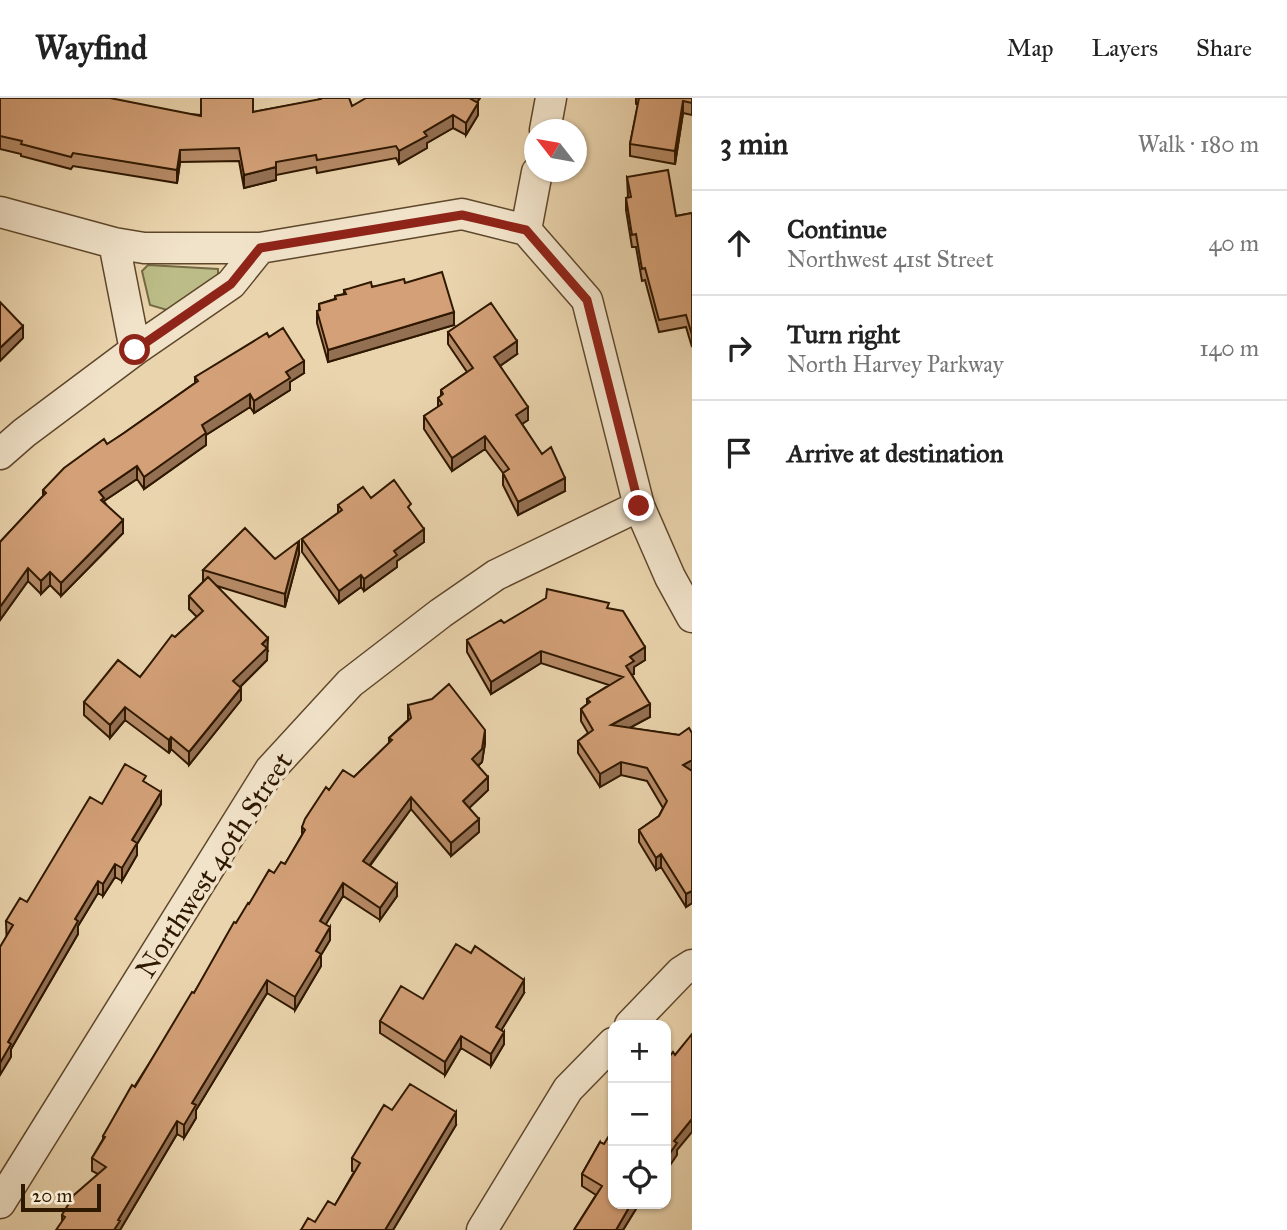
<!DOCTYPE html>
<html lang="en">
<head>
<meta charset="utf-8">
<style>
	body { margin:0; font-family:"IM FELL Great Primer",serif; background:#f2f2f2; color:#222 }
	.controls { position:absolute; right:21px; bottom:21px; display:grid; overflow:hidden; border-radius:14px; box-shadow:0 2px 5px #0004 }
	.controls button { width:63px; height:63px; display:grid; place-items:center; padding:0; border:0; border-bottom:2px solid #e0e0e0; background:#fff; color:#222; font:35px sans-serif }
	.compass { position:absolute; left:524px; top:21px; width:63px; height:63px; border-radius:50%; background:#fff; box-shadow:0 2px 5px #0004; rotate:301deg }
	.scale { position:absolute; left:21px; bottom:18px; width:80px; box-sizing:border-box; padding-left:7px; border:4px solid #2f1800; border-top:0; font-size:19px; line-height:24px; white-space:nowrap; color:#2f1800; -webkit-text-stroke:5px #f1e3ca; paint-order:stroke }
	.stop { position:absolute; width:21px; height:21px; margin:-16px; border:5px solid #8f2418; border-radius:50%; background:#fff }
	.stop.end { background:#8f2418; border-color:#fff; box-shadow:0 2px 7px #0008 }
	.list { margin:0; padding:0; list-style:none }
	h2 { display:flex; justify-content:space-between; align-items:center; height:91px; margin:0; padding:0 28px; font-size:30px }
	h2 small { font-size:23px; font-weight:400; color:#767676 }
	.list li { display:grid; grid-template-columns:46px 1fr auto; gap:21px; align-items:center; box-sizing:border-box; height:105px; padding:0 28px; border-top:2px solid #e0e0e0 }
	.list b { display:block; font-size:26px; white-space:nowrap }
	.list p { margin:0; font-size:23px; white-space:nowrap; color:#767676 }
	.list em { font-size:23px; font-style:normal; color:#767676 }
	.icon { flex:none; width:38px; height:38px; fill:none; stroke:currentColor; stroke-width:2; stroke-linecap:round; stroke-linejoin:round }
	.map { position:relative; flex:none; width:692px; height:1132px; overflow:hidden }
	header { display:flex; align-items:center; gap:42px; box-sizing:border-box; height:98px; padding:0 35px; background:#fff; border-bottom:2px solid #e0e0e0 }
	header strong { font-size:33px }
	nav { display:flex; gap:38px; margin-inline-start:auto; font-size:24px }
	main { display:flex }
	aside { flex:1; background:#fff }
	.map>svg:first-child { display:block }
</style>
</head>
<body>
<header>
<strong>Wayfind</strong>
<nav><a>Map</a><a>Layers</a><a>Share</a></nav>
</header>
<main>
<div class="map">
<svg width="692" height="1132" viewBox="0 0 692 1132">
	<rect width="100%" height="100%" fill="#ead4ad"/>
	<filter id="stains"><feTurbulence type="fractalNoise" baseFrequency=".00286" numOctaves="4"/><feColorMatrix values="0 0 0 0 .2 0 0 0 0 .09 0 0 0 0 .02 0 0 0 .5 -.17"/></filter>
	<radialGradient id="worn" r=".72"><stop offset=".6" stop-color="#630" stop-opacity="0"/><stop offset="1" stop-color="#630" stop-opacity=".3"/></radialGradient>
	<path fill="#bbbc87" stroke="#756a44" stroke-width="2" d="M148,167L218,171V181L167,212L150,207L142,173Z"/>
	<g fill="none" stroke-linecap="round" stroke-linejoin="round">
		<defs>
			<path id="minor" d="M545,32L551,0
				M0,114L114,145L144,150H260L462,116L526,132L587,202L639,408L670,479L692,519
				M526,132L537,74
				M114,145L135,252
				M0,356L24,335L135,252L231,186L260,150
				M630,927L681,874L692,867
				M0,1105L270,672L350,585L441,515L496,477L639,408
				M482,1132L568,991L613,945"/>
		</defs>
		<use href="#minor" stroke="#5e472b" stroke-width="33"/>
		<use href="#minor" stroke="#f1e3ca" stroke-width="30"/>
	</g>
	<path fill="#b58a66" stroke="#2f1800" stroke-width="2" d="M0,0L201,17L253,14L319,2V0H349L352,8L480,0L477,4L478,17L466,37L453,30L427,45V50L399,66L396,60L317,75L316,69L276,77V82L244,90L239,63L180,64L177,85L73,68L71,71L21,58V56L0,51Z
		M636,0H692V17L683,15L675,66L630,58V46L638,7L636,6Z
		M627,79L676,118L692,115V249L686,229L659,234L645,182L642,183L636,149H632L626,112V100L628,99Z
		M405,185L454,227L328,264L317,225V213H319V206L335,201V198L344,196V192Z
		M448,234L517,256L500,268L528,322L522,326L565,393L518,417L503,387V375L485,351L452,373L424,331V318L438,309V300L441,298V292L467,274L448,246Z
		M269,239L304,275L290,284V292L254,315L250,309L206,337V347L144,391L137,381L104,403L123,435L61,498L50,487L41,496L28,483L0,522V444L43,398V392L195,285V279Z
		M371,400L411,414L424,444L397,463V469L364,493L361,489L339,505L302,454V441L338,415V407Z
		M299,456L285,509L217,488L268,553L267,554V562L240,589L241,602L189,667L171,651L169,655L125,622L110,640L84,617V604L140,579L175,539L197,519L189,511V498L203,484V472L275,461Z
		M609,511L645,562L634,569V576L632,577L650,619L629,630L679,637L692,635V805L686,809L661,769L656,772L639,744V732L659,718L663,710L647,683L621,677L600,689L578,655V643L588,635L581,623V611L587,606V601L609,587L541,565L491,596L467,554V542L504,525Z
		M408,607L485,645L482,664L478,668L488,692L469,710L479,734L451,758L411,711L370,768L397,798L380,822L343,798L325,827L330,842L321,857V868L295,912L267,895L196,1012V1020L184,1040L177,1036L120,1132L62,1124V1117L98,1076L92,1073V1060L103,1041V1038L194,895L236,825L249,806L274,775L285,766L302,737V729L329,692L354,679L389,645V640L408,622Z
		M146,685L161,706L137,746V757L122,783L115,779L103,798L98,795L78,828V836L11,951V959L6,823L27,804L102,706Z
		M524,895L501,932L504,946L491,968L461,950L445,977L380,935V923L423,901Z
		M392,1012L456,1027L393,1132H301L315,1124L335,1107L354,1074L352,1073V1060Z
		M600,1044L613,1106H639L623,1132H574L596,1097L582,1088V1076Z"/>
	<path fill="#947053" stroke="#2f1800" stroke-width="2" d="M472,0H480L471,13Z
		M683,3V15L675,66V53Z
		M478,5V17L466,37V25Z
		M453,17V30L427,45V50L399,66V53L424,34Z
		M180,52V64L177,85V72Z
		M276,69V82L244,90V77Z
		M454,214V227L328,264V252Z
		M23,228V240L0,263V250Z
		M517,243V256L494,272V259Z
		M304,263V275L290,284V292L254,315V303L286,274Z
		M250,296V309L206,337V347L144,391V379L202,327Z
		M528,309V322L516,330V317Z
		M485,338V351L452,373V360Z
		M137,368V381L104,403V412L99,394Z
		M565,380V393L518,417V404Z
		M123,422V435L61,498V485Z
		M424,431V444L397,463V469L364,493V481L394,453Z
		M299,443V456L285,509V496Z
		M28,470V483L0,522V509Z
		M50,474V487L41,496V483Z
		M361,477V489L339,505V493Z
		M268,540L267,562L233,596V583L262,546Z
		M645,549V562L634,569V576L626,580V568L630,559Z
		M541,553V565L491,596V584Z
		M241,590V602L189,667V654Z
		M650,606V619L611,640V627Z
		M125,609V622L110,640V627Z
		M485,632V645L482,664L472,673V661Z
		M171,639V651L169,655V642Z
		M692,662V675L683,667Z
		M621,664V677L600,689V676Z
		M488,679V692L463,716V703Z
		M161,694V706L137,746V757L122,783V770L132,742Z
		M411,699V711L363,776V763Z
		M479,721V734L451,758V745Z
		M661,756V769L656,772V760Z
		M115,766V779L103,798V786Z
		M98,783V795L78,828V836L11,951V959L0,977V965L8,944L75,821Z
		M343,785V798L320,836V823Z
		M397,786V798L380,822V810Z
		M692,793V805L686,809V796Z
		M330,829V842L321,857V868L295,912V899L316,853Z
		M267,882V895L196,1012V1020L184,1040V1027L192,1005Z
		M524,882V895L496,941V929Z
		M504,934V946L491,968V956Z
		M461,938V950L445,977V964Z
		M456,1014V1027L393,1132H385Z
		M692,1021V1034L677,1052V1057L666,1073V1061L674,1043Z
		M177,1023V1036L120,1132H114L118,1122Z
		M631,1106H639L623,1132H616Z"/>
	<path fill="#d3a077" stroke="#2f1800" stroke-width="2" d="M0,0H110L201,18V0H253V14L321,1V0H349L352,8L366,0H472L471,1L478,5L466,25L453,17L424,34L427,38L399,53L396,48L317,62L316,57L276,64V69L244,77L239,50L180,52L177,72L73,55L71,59L21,46L22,43L0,38Z
		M639,0H692V5L683,3L675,53L630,46Z
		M668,72L676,118L692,115V237L686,217L659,222L645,170L642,171L636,136L632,137L626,100L631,99L627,79Z
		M442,174L454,214L328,252L317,213L320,212L319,206L336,201L335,198L346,196L344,192L371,184L372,189L404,181L405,185Z
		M0,204L23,228L0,250Z
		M491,205L517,243L494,259L528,309L516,317L542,356L551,349L565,380L518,404L503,375L509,371L485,338L452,360L424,318L442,306L438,300L443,296L441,292L473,270L448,234Z
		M283,230L304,263L286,274L290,280L254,303L250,296L202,327L206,335L144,379L137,368L99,394L104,400L101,402L123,422L61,485L50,474L41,483L28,470L0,509V444L40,401L46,395L43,392L64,370L104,341L107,346L124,335L198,283L195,279L267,235L269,239Z
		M394,382L411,406L408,409L424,431L394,453L397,457L364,481L361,477L339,493L302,441L342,412L338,407L363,389L371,400Z
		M245,430L275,461L299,443L285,496L203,472Z
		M208,479L268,540L262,546L267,550L233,583L241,590L189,654L171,639L169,642L125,609L110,627L84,604L118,562L140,579L172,537L175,539L203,513L189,498Z
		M547,491L609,505L607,510L623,513L645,549L630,559L634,563L626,568L650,606L611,627L679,637L689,630L692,635V662L683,667L692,673V793L686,796L661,756L656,760L639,732L659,718L667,703L647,670L621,664L600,676L578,643L593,632L581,611L590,604L587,601L623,579L541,553L491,584L467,542L501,522L504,525L546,500Z
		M449,586L485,632L482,651L472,661L488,679L463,703L479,721L451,745L411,699L363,763L397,786L380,810L343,785L320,823L330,829L316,853L321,856L295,899L267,882L192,1005L196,1007L184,1027L177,1023L118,1122L120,1123L114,1132H56L65,1119L62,1117L74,1097L106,1069L92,1060L105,1039L103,1038L132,987L135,989L192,894L194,895L234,824L236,825L248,805L249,806L269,772L274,775L281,764L285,766L305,732L302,729L305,721L326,689L329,692L343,672L354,679L392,642L389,640L411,620L408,607L432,601Z
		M125,666L146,678L143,683L161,694L132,742L137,745L122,770L115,766L103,786L98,783L75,821L78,823L8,944L11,946L0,965V849L13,827L6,823L20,800L27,804L90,699L102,706Z
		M456,846L471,855L475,848L524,882L496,929L504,934L491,956L461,938L445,964L380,923L401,888L423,901Z
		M692,936V1021L674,1043L677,1045L666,1061V963L673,954L675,957Z
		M410,986L456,1014L385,1132H301L308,1120L315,1124L328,1103L335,1107L360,1065L352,1060L384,1007L392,1012Z
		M613,1031V1106H631L616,1132H574L602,1088L582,1076L600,1044L604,1046Z"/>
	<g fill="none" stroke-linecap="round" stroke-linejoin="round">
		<path stroke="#8f2418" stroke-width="9" d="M135,252L231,186L260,150L462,117L526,132L587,202L639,408"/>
	</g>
	<g text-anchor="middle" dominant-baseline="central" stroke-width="7" stroke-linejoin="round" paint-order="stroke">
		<g font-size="28" fill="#2f1800" stroke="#f1e3ca">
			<text transform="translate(214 767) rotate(-57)">Northwest 40th Street</text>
		</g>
	</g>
	<rect width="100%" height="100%" filter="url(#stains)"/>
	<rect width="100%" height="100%" fill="url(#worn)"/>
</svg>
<div class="controls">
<button>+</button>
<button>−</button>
<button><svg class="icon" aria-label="locate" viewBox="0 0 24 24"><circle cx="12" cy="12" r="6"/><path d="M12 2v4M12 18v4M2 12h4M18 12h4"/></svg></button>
</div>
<svg class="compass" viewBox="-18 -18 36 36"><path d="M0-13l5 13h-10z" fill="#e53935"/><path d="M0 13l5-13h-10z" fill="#767676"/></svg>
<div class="scale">20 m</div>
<div class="stop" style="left:135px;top:252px"></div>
<div class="stop end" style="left:639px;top:408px"></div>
</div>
<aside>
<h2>3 min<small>Walk · 180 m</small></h2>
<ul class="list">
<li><svg class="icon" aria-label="ahead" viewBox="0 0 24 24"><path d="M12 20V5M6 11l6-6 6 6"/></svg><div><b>Continue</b><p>Northwest 41st Street</p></div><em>40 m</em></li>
<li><svg class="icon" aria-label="right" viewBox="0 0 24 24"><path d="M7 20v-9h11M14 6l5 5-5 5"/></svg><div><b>Turn right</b><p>North Harvey Parkway</p></div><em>140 m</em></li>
<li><svg class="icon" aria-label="arrive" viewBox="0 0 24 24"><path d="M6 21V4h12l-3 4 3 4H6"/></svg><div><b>Arrive at destination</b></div></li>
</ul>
</aside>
</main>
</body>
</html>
